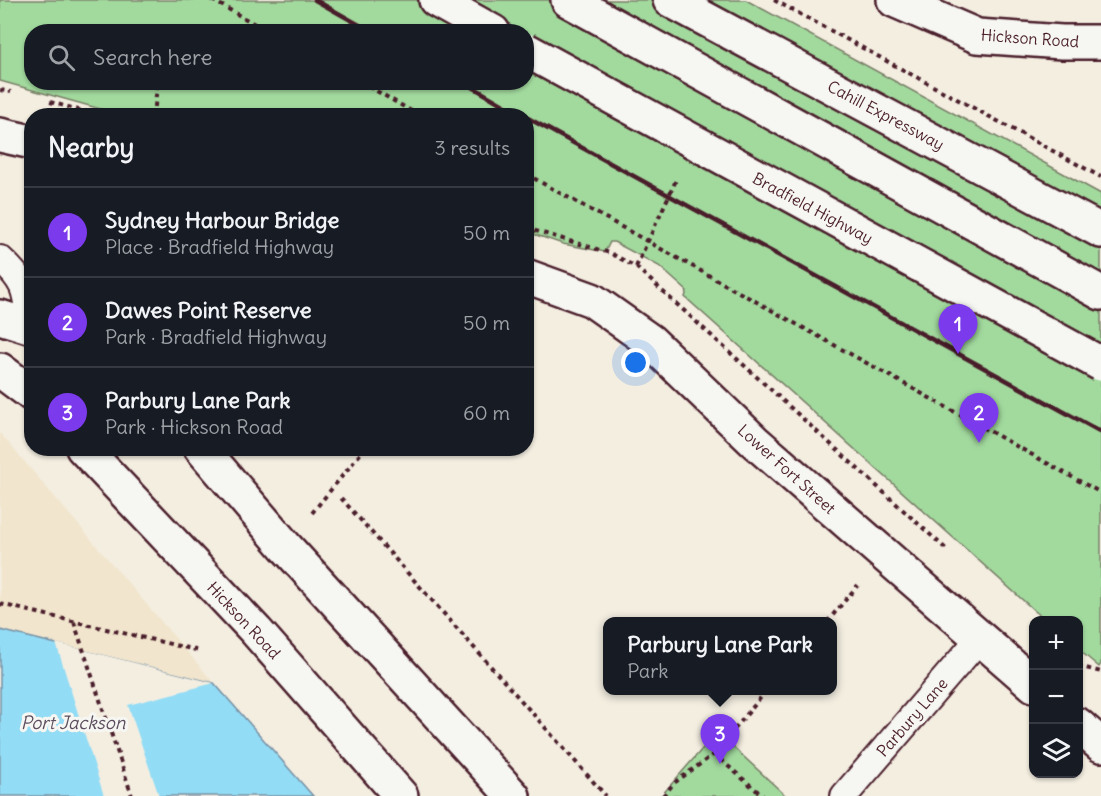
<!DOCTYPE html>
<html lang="en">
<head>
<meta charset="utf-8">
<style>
	body { margin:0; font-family:Delius,sans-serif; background:#20242c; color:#f1f3f6 }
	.controls { position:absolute; right:18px; bottom:18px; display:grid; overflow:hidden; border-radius:12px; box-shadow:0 2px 4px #0004 }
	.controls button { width:54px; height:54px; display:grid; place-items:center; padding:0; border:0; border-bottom:2px solid #363941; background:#171b24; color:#f1f3f6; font:30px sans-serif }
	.you { position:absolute; left:636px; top:363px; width:21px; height:21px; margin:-15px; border:4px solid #fff; border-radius:50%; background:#1a73e8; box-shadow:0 0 0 9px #1a73e833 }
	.badge { display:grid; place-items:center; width:39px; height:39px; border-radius:50%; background:#7c3aed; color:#fff; font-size:20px; font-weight:700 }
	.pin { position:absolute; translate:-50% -50px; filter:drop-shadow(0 2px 3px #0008) }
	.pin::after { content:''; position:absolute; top:32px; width:21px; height:18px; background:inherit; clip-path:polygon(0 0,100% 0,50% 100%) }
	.popup { position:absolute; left:603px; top:617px; width:234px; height:78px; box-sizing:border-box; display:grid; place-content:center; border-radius:12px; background:#171b24; filter:drop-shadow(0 2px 4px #0005); font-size:20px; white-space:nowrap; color:#9ea1a6 }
	.popup b { font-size:22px; color:#f1f3f6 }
	.popup::after { content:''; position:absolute; left:50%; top:100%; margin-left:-12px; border:12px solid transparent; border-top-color:#171b24 }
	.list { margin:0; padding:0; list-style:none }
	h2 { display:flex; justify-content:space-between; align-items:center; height:78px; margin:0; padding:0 24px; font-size:26px }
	h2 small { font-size:20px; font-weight:400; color:#9ea1a6 }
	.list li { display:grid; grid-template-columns:39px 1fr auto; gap:18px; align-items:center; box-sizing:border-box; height:90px; padding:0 24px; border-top:2px solid #363941 }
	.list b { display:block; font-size:22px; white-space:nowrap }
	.list p { margin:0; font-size:20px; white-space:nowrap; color:#9ea1a6 }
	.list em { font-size:20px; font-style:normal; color:#9ea1a6 }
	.icon { flex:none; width:33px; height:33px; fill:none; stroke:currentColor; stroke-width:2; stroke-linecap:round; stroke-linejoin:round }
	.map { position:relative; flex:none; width:1101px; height:796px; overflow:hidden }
	.search { position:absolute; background:#171b24; box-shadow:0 2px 4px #0004; left:24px; top:24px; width:510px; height:66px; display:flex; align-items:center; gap:15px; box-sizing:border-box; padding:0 21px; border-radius:24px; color:#9ea1a6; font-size:22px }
	.panel { position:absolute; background:#171b24; box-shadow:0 2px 4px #0004; left:24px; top:108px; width:510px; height:348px; border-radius:24px }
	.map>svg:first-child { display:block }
</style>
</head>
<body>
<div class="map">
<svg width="1101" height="796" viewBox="0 0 1101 796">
	<rect width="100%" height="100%" fill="#f4eee1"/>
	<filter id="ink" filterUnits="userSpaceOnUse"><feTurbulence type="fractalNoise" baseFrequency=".0167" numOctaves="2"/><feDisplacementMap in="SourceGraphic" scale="12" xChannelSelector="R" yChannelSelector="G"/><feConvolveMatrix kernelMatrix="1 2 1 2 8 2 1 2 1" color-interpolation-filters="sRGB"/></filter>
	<g filter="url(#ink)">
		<path fill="#f1e5cd" d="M0,433L214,683L0,630Z"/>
		<path fill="#a2da9e" stroke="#767c64" stroke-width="1.5" fill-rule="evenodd" d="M0,0H746L1101,194V664L1099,667L1079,650L1078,620H1045L685,297L687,291L659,266L614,242H610L605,252L563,244L527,232L526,116L122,115L0,81ZM32,32H526V82H32Z
			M717,732L786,796H661Z"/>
		<path fill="#93dcf5" stroke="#7690a4" stroke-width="1.5" d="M0,630L214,683L313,796H0Z"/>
		<path fill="#f4eee1" d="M56,643L214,683L128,705L159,796H104Z"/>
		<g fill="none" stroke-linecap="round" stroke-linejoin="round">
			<defs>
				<path id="lane" d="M0,259C27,283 26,292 30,326
					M844,796L980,638"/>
				<path id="street" d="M0,135L32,142
					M526,276L592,300L650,341L754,441L1034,685
					M1078,725L1101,745"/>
				<path id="secondary" d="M894,0L977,36L1062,42H1101
					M0,317L32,327
					M0,370L32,394
					M83,448L256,631L401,796
					M201,448L285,546L513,796"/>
				<path id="highway" d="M436,0L493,32
					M568,0L1101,293
					M670,0L1101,231"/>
			</defs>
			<use href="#lane" stroke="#4a1f2b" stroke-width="30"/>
			<use href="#street" stroke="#4a1f2b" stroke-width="38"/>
			<use href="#secondary" stroke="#4a1f2b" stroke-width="38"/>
			<use href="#highway" stroke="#4a1f2b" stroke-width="38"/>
			<path stroke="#4a1f2b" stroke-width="4" stroke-dasharray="4.5 4.5" stroke-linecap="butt" d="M212,0L269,32
				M774,0L1101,177
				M361,82L420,116
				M0,90L11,92
				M50,102L101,116
				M154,116L157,85
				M526,228L610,253L636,267L946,549
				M636,267L677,178
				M341,498L606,796
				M312,513L365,448
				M0,604L200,651
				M74,622L132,796
				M827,622L858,585
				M1078,666L1101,672
				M714,754L763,796
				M663,796L674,783L714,754L767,690"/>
			<use href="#lane" stroke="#f6f6f2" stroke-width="26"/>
			<use href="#street" stroke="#f6f6f2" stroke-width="33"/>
			<use href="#secondary" stroke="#f6f6f2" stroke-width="33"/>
			<use href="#highway" stroke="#f6f6f2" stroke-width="33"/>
			<path stroke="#4a1f2b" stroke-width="4.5" d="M315,0L372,32
				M464,82L523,116
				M526,117L1101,432"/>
			<defs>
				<path id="highway-bridge" d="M526,50L1101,364"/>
			</defs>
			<use href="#highway-bridge" stroke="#4a1f2b" stroke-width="38" stroke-linecap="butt"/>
			<path stroke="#4a1f2b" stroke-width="4" stroke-dasharray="4.5 4.5" stroke-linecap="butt" d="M526,174L1101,493"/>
			<use href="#highway-bridge" stroke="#f6f6f2" stroke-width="33"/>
		</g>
	</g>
	<g text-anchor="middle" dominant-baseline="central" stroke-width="6" stroke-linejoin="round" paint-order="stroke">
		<g font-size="16" fill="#4a1f2b" stroke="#f6f6f2">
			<text transform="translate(1030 38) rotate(4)">Hickson Road</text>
			<text transform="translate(886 115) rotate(28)">Cahill Expressway</text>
			<text transform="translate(813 208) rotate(28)">Bradfield Highway</text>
			<text transform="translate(787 469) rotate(42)">Lower Fort Street</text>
			<text transform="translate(244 620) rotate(47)">Hickson Road</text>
			<text transform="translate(912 717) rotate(-49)">Parbury Lane</text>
		</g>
		<g font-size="18" font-style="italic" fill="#5c4e5e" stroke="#f6f6f2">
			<text x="73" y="722">Port Jackson</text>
		</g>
	</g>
</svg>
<div class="controls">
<button>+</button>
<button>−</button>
<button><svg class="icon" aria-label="layers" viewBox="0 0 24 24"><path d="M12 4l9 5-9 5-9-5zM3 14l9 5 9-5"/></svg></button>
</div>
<div class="you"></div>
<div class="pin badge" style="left:958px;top:354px">1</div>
<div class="pin badge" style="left:979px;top:443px">2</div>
<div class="pin badge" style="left:720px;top:764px">3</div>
<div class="popup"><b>Parbury Lane Park</b>Park</div>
<div class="search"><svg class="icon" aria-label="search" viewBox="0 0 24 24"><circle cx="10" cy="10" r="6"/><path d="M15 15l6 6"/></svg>Search here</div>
<section class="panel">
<h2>Nearby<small>3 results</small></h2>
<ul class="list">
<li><span class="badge">1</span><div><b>Sydney Harbour Bridge</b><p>Place · Bradfield Highway</p></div><em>50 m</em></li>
<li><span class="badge">2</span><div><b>Dawes Point Reserve</b><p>Park · Bradfield Highway</p></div><em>50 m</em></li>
<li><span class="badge">3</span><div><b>Parbury Lane Park</b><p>Park · Hickson Road</p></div><em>60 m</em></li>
</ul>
</section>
</div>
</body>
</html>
